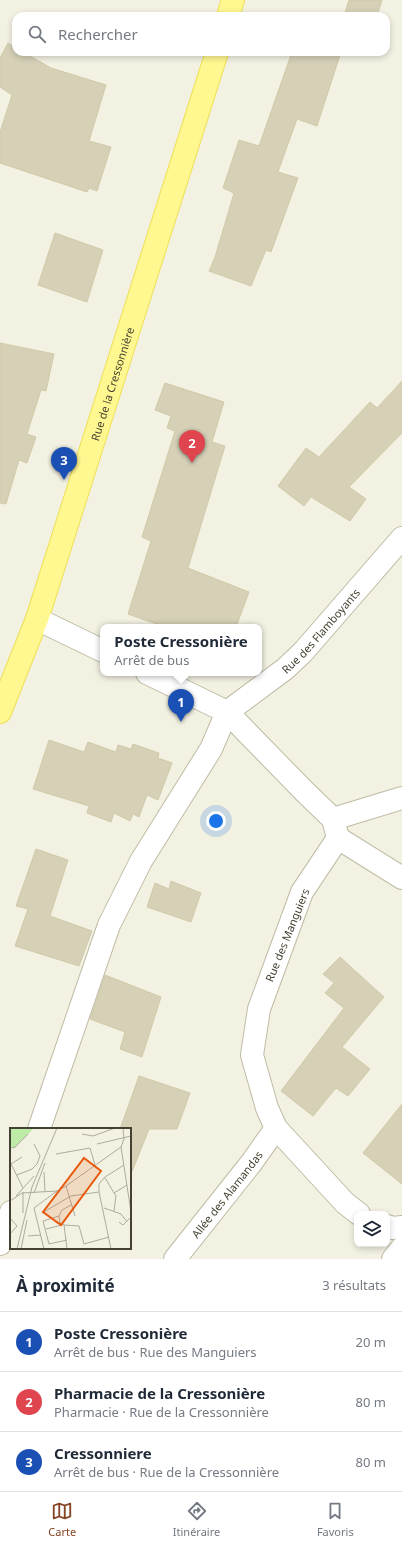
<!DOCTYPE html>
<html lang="fr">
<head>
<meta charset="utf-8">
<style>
	body { margin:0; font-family:"Noto Sans",sans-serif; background:#f2f2f3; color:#1f2937 }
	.controls { position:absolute; right:12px; bottom:12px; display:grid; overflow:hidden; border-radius:8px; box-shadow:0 2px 6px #0003 }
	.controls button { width:36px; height:36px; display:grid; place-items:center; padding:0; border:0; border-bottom:1px solid #e0e1e3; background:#fff; color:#1f2937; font:20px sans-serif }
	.you { position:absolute; left:216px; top:821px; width:14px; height:14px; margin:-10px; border:3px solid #fff; border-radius:50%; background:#1a73e8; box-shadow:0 0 0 6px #1a73e833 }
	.badge { display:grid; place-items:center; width:26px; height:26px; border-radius:50%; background:#844424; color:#fff; font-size:13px; font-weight:700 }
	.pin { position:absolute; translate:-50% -33px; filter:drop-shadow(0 1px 2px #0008) }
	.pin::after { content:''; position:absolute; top:21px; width:14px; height:12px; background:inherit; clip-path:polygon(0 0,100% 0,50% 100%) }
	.popup { position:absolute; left:100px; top:624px; width:162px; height:52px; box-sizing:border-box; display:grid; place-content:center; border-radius:8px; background:#fff; filter:drop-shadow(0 1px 3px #0005); font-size:13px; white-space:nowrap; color:#747a83 }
	.popup b { font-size:15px; color:#1f2937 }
	.popup::after { content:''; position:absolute; left:50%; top:100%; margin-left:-8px; border:8px solid transparent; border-top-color:#fff }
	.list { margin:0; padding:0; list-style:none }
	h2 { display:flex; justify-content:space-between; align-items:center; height:52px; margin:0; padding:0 16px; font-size:17px }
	h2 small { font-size:13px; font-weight:400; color:#747a83 }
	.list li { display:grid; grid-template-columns:26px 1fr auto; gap:12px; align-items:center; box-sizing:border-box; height:60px; padding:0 16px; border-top:1px solid #e0e1e3 }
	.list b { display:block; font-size:15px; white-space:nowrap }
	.list p { margin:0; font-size:13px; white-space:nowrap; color:#747a83 }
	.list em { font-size:13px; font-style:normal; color:#747a83 }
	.icon { flex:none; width:22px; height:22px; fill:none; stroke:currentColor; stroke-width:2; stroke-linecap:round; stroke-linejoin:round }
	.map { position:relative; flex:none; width:402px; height:1259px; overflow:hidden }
	.search { position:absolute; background:#fff; box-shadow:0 2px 6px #0003; left:12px; right:12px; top:12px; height:44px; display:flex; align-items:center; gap:10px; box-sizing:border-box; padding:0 14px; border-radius:12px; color:#747a83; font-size:15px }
	.sheet { height:232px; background:#fff }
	nav { display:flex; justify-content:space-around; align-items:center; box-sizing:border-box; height:56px; border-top:1px solid #e0e1e3; background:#fff; font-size:11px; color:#747a83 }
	nav a { display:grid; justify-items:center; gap:2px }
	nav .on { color:#844424 }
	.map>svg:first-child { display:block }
</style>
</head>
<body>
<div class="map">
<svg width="402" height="1259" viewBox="0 0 402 1259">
	<rect width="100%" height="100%" fill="#f3f1e2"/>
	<path fill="#d5d0b6" stroke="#d1caa9" d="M349,0H382L377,16H344Z
		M8,43L16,48V52H23L51,68L106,85L89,141L111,147L97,191L89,188L87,192L0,163V132L12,95L0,87V58Z
		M292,52H341L317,126L297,119L278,172L298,178L271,252L266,250L251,286L209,271L215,257L234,193L223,188L239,140L259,146Z
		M55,233L103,250L87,302L38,285Z
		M0,343L54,354L46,391L41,390L27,434L36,437L27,463L19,460L6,504L0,503Z
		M402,381V433L349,487L366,499L350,521L311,497L304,506L278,486L306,448L319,457L370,402L377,408Z
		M165,383L224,402L212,442L225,446L188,568L249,592L236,627H165L128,614L151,541L142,537L175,431L167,428L171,416L155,410Z
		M49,740L84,752L88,742L116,752L118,745L131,749L133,744L159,753L158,758L172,763L158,800L147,795L139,817L133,814L130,821L114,813L111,822L87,813L89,806L33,789Z
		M36,849L68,860L50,916L92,931L79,966L15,946L28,909L16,906Z
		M171,881L201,893L191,922L147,907L155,883L169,889Z
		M340,957L384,997L342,1047L370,1069L348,1096L336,1088L313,1116L281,1091L344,1008L325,993L334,983L323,974Z
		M105,975L161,997L142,1057L120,1049L125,1032L90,1019Z
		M139,1076L190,1093L177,1129H149L131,1174H130V1129H120Z
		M402,1104V1184L363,1153Z"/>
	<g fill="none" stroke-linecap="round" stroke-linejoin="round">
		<defs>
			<g id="minor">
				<path d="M37,619L103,651"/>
				<path d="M147,673L227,712L305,792L333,819L338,838"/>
				<path d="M333,819L402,798"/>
				<path d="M338,838L302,892L259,1009L252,1055L267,1108L276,1128L345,1203L359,1214"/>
				<path d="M338,838L402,878"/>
				<path id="s1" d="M39,1129L109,925L141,861L211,749L227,712L285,669L303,652L402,538"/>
				<path d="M387,1226L393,1228L402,1227"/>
				<path d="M0,1244L11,1212"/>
				<path id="s2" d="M175,1259L252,1162L276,1128"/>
				<path d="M393,1259L402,1248"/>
			</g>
			<g id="major">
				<path d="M228,16L233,0"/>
				<path id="s3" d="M0,712L37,619L217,52"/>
			</g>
		</defs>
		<use href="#minor" stroke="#bfbba4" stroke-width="24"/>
		<use href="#major" stroke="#eee055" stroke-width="24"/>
		<use href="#minor" stroke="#fff" stroke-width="22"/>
		<use href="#major" stroke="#fff78f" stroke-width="22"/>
	</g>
	<g text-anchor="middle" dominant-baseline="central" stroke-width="3.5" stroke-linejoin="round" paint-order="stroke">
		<g font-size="11" fill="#454132" stroke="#fff">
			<text stroke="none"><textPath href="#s3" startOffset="347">Rue de la Cressonnière</textPath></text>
			<text stroke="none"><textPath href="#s1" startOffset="584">Rue des Flamboyants</textPath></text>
			<text transform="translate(287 935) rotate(-68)">Rue des Manguiers</text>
			<text stroke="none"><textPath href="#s2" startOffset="83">Allée des Alamandas</textPath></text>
		</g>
	</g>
	<g transform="translate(10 1128)">
		<rect width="121" height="121" fill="#f3f1e2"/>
		<path d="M0,0H24L4,21L0,17Z" fill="#beeba6"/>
		<path fill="none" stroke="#adab9c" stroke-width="1" d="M72,6L83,8L105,0M87,16L121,8M111,19L121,84M0,20L5,19L18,6M46,26L80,20L85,37M0,34L13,60M1,36L12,29M34,44L35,63M7,47L22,41L27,36L30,28L24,16M95,50L106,68L104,83M56,58L65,88M89,64V56L95,49L114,37M24,65L35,35M104,65L117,57M6,68L24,48M0,73L12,65L47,63L56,58L111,19L114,11L113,0M94,80L111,86L117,94M13,85V64M32,85L61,68L89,64L101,121M49,88L33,93L39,116L57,112M0,90L7,98L0,106M109,94L113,97L121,89M54,97L69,98L74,116L99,109M36,101L52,97M18,108L31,107M7,121L22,59L47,0M11,121L17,92M34,121L24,80L47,63M57,121L54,97L50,95L49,88L52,82L61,77"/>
		<path fill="#e8590c" fill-opacity="0.15" stroke="#e8590c" stroke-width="2" d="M74,30L91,43L51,97L33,84Z"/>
		<rect width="121" height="121" fill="none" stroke="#454132" stroke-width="2"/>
	</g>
</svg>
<div class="controls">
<button><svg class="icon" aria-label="layers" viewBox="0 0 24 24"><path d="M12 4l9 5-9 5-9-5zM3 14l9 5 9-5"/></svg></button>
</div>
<div class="you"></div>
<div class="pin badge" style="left:181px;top:722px;background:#1a4fb4">1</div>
<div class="popup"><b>Poste Cressonière</b>Arrêt de bus</div>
<div class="pin badge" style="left:192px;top:463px;background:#e0444e">2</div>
<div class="pin badge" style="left:64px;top:480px;background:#1a4fb4">3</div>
<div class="search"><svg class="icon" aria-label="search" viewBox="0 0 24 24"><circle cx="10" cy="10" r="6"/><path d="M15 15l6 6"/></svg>Rechercher</div>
</div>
<section class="sheet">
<h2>À proximité<small>3 résultats</small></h2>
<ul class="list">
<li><span class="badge" style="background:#1a4fb4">1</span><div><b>Poste Cressonière</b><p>Arrêt de bus · Rue des Manguiers</p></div><em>20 m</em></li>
<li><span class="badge" style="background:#e0444e">2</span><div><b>Pharmacie de la Cressonière</b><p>Pharmacie · Rue de la Cressonnière</p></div><em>80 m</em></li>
<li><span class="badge" style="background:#1a4fb4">3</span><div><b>Cressonniere</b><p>Arrêt de bus · Rue de la Cressonnière</p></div><em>80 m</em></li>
</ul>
</section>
<nav>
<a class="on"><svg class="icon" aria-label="map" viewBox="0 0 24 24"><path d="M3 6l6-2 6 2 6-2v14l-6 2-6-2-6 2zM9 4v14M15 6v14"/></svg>Carte</a>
<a><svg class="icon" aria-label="directions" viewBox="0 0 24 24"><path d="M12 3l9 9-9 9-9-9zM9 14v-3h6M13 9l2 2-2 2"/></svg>Itinéraire</a>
<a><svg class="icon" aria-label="saved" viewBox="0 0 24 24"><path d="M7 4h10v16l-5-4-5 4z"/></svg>Favoris</a>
</nav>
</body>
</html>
